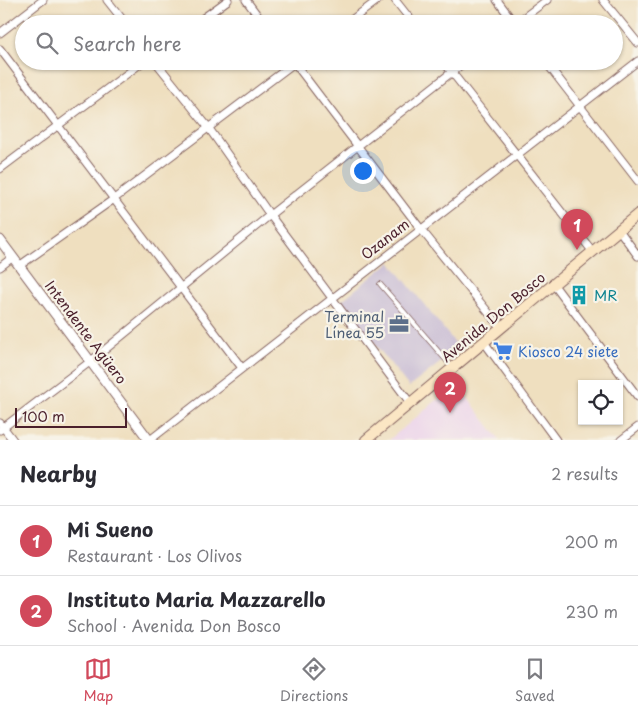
<!DOCTYPE html>
<html lang="en">
<head>
<meta charset="utf-8">
<style>
	body { margin:0; font-family:"Playpen Sans",sans-serif; background:#f7f7f7; color:#2b2b33 }
	.controls { position:absolute; right:15px; bottom:15px; display:grid; overflow:hidden; border-radius:0px; box-shadow:0 1px 4px #0004 }
	.controls button { width:45px; height:45px; display:grid; place-items:center; padding:0; border:0; border-bottom:1px solid #e1e1e2; background:#fff; color:#2b2b33; font:25px sans-serif }
	.scale { position:absolute; left:15px; bottom:12px; width:112px; box-sizing:border-box; padding-left:5px; border:2px solid #4a1f2b; border-top:0; font-size:14px; line-height:18px; white-space:nowrap; color:#4a1f2b; -webkit-text-stroke:4px #f7f3e8; paint-order:stroke }
	.you { position:absolute; left:362px; top:170px; width:18px; height:18px; margin:-12px; border:4px solid #fff; border-radius:50%; background:#1a73e8; box-shadow:0 0 0 8px #1a73e833 }
	.badge { display:grid; place-items:center; width:32px; height:32px; border-radius:50%; background:#d1495b; color:#fff; font-size:16px; font-weight:700 }
	.pin { position:absolute; translate:-50% -41px; filter:drop-shadow(0 1px 2px #0008) }
	.pin::after { content:''; position:absolute; top:26px; width:18px; height:15px; background:inherit; clip-path:polygon(0 0,100% 0,50% 100%) }
	.list { margin:0; padding:0; list-style:none }
	h2 { display:flex; justify-content:space-between; align-items:center; height:65px; margin:0; padding:0 20px; font-size:21px }
	h2 small { font-size:16px; font-weight:400; color:#7c7c81 }
	.list li { display:grid; grid-template-columns:32px 1fr auto; gap:15px; align-items:center; box-sizing:border-box; height:70px; padding:0 20px; border-top:1px solid #e1e1e2 }
	.list b { display:block; font-size:19px; white-space:nowrap }
	.list p { margin:0; font-size:16px; white-space:nowrap; color:#7c7c81 }
	.list em { font-size:16px; font-style:normal; color:#7c7c81 }
	.icon { flex:none; width:28px; height:28px; fill:none; stroke:currentColor; stroke-width:2; stroke-linecap:round; stroke-linejoin:round }
	.map { position:relative; flex:none; width:638px; height:440px; overflow:hidden }
	.search { position:absolute; background:#fff; box-shadow:0 1px 4px #0004; left:15px; right:15px; top:15px; height:55px; display:flex; align-items:center; gap:12px; box-sizing:border-box; padding:0 18px; border-radius:28px; color:#7c7c81; font-size:19px }
	.sheet { height:205px; background:#fff }
	nav { display:flex; justify-content:space-around; align-items:center; box-sizing:border-box; height:70px; border-top:1px solid #e1e1e2; background:#fff; font-size:14px; color:#7c7c81 }
	nav a { display:grid; justify-items:center; gap:2px }
	nav .on { color:#d1495b }
	.map>svg:first-child { display:block }
</style>
</head>
<body>
<div class="map">
<svg width="638" height="440" viewBox="0 0 638 440">
	<rect width="100%" height="100%" fill="#f7f3e8"/>
	<filter id="ink" filterUnits="userSpaceOnUse"><feTurbulence type="fractalNoise" baseFrequency=".02" numOctaves="2"/><feDisplacementMap in="SourceGraphic" scale="10" xChannelSelector="R" yChannelSelector="G"/><feConvolveMatrix kernelMatrix="1 2 1 2 8 2 1 2 1" color-interpolation-filters="sRGB"/></filter>
	<filter id="wash" filterUnits="userSpaceOnUse"><feTurbulence type="fractalNoise" baseFrequency=".0096" numOctaves="4" result="noise"/><feDisplacementMap in="SourceGraphic" scale="20" xChannelSelector="R" yChannelSelector="G"/><feGaussianBlur stdDeviation="1.12" result="paint"/><feColorMatrix in="noise" values="0 0 0 0 0 0 0 0 0 0 0 0 0 0 0 0 0 1.4 0 .05"/><feComposite in="paint" operator="in"/></filter>
	<g filter="url(#wash)">
		<rect width="100%" height="100%" fill="#efdfbf"/>
		<path fill="#ebd1eb" d="M457,384L500,440H389L454,386Z"/>
		<path fill="#cbbfd5" d="M390,262L459,348L409,387L341,301Z"/>
	</g>
	<g filter="url(#ink)">
		<g fill="none" stroke-linecap="round" stroke-linejoin="round">
			<defs>
				<path id="service" d="M380,284L452,367"/>
				<path id="minor" d="M107,0L126,24
					M246,0L264,24
					M395,0L414,24
					M497,0L515,24
					M603,0L638,43
					M195,24L228,0
					M346,24L378,0
					M515,24L547,0
					M0,33L43,0
					M0,49L242,368
					M155,61L208,127L270,215L411,404
					M293,61L420,228L501,328
					M443,61L593,252
					M545,61L638,181
					M0,169L144,61
					M619,230L638,256
					M19,266L114,199L297,61
					M0,267L13,257
					M554,285L638,397
					M484,342L556,440
					M0,423L13,440
					M0,430L91,361L270,215L466,61
					M150,440L638,61
					M621,440L638,427"/>
				<path id="tertiary" d="M0,240L149,440"/>
				<path id="secondary" d="M366,440L638,214"/>
			</defs>
			<use href="#service" stroke="#84625f" stroke-width="5.5"/>
			<use href="#minor" stroke="#84625f" stroke-width="9"/>
			<use href="#tertiary" stroke="#84625f" stroke-width="11"/>
			<use href="#secondary" stroke="#84625f" stroke-width="12"/>
			<use href="#service" stroke="#fff" stroke-width="4"/>
			<use href="#minor" stroke="#fff" stroke-width="7"/>
			<use href="#tertiary" stroke="#fff" stroke-width="9"/>
			<use href="#secondary" stroke="#fbe6c4" stroke-width="10"/>
		</g>
	</g>
	<defs>
		<symbol id="building-bare" viewBox="-9 -9 18 18"><path d="M-4-6H4V6H1V3H-1V6H-4ZM-2.5-4.3h1.7v1.8h-1.7ZM.8-4.3h1.7v1.8H.8ZM-2.5-1h1.7V.8h-1.7ZM.8-1h1.7V.8H.8Z" fill="#0f9aa8" stroke="#f7f3e8" stroke-width="2.5" paint-order="stroke"/></symbol>
		<symbol id="office-bare" viewBox="-9 -9 18 18"><path d="M-6-3h4V-5.5h4V-3h4V5H-6ZM-1-4.5V-3h2v-1.5ZM-6 0V1H6V0Z" fill="#5c6f8a" stroke="#f7f3e8" stroke-width="2.5" paint-order="stroke"/></symbol>
		<symbol id="supermarket-bare" viewBox="-9 -9 18 18"><path d="M-6-5.5h2.5l.6 2H6L4.5 2H-2.5L-4.4-4H-6ZM-1.5 3.2a1.3 1.3 0 1 0 .1 0ZM3 3.2a1.3 1.3 0 1 0 .1 0Z" fill="#3f7fe0" stroke="#f7f3e8" stroke-width="2.5" paint-order="stroke"/></symbol>
	</defs>
	<g fill-rule="evenodd">
		<use href="#building-bare" x="565" y="281" width="28" height="28"/>
		<use href="#office-bare" x="385" y="310" width="28" height="28"/>
		<use href="#supermarket-bare" x="489" y="337" width="28" height="28"/>
	</g>
	<g text-anchor="middle" dominant-baseline="central" stroke-width="4.5" stroke-linejoin="round" paint-order="stroke">
		<g font-size="14" fill="#4a1f2b" stroke="#f7f3e8">
			<text transform="translate(385 239) rotate(-38)">Ozanam</text>
			<text transform="translate(493 317) rotate(-40)">Avenida Don Bosco</text>
			<text transform="translate(86 332) rotate(53)">Intendente Agüero</text>
		</g>
		<g font-size="14" fill="#0d838f" stroke="#f7f3e8" text-anchor="start">
			<text x="594" y="295">MR</text>
		</g>
		<g font-size="14" fill="#4e5e75" stroke="#f7f3e8" text-anchor="end">
			<text x="384" y="316">Terminal<tspan x="384" dy="16">Línea 55</tspan></text>
		</g>
		<g font-size="14" fill="#366cbe" stroke="#f7f3e8" text-anchor="start">
			<text x="518" y="351">Kiosco 24 siete</text>
		</g>
	</g>
</svg>
<div class="controls">
<button><svg class="icon" aria-label="locate" viewBox="0 0 24 24"><circle cx="12" cy="12" r="6"/><path d="M12 2v4M12 18v4M2 12h4M18 12h4"/></svg></button>
</div>
<div class="scale">100 m</div>
<div class="you"></div>
<div class="pin badge" style="left:577px;top:250px">1</div>
<div class="pin badge" style="left:450px;top:413px">2</div>
<div class="search"><svg class="icon" aria-label="search" viewBox="0 0 24 24"><circle cx="10" cy="10" r="6"/><path d="M15 15l6 6"/></svg>Search here</div>
</div>
<section class="sheet">
<h2>Nearby<small>2 results</small></h2>
<ul class="list">
<li><span class="badge">1</span><div><b>Mi Sueno</b><p>Restaurant · Los Olivos</p></div><em>200 m</em></li>
<li><span class="badge">2</span><div><b>Instituto Maria Mazzarello</b><p>School · Avenida Don Bosco</p></div><em>230 m</em></li>
</ul>
</section>
<nav>
<a class="on"><svg class="icon" aria-label="map" viewBox="0 0 24 24"><path d="M3 6l6-2 6 2 6-2v14l-6 2-6-2-6 2zM9 4v14M15 6v14"/></svg>Map</a>
<a><svg class="icon" aria-label="directions" viewBox="0 0 24 24"><path d="M12 3l9 9-9 9-9-9zM9 14v-3h6M13 9l2 2-2 2"/></svg>Directions</a>
<a><svg class="icon" aria-label="saved" viewBox="0 0 24 24"><path d="M7 4h10v16l-5-4-5 4z"/></svg>Saved</a>
</nav>
</body>
</html>
